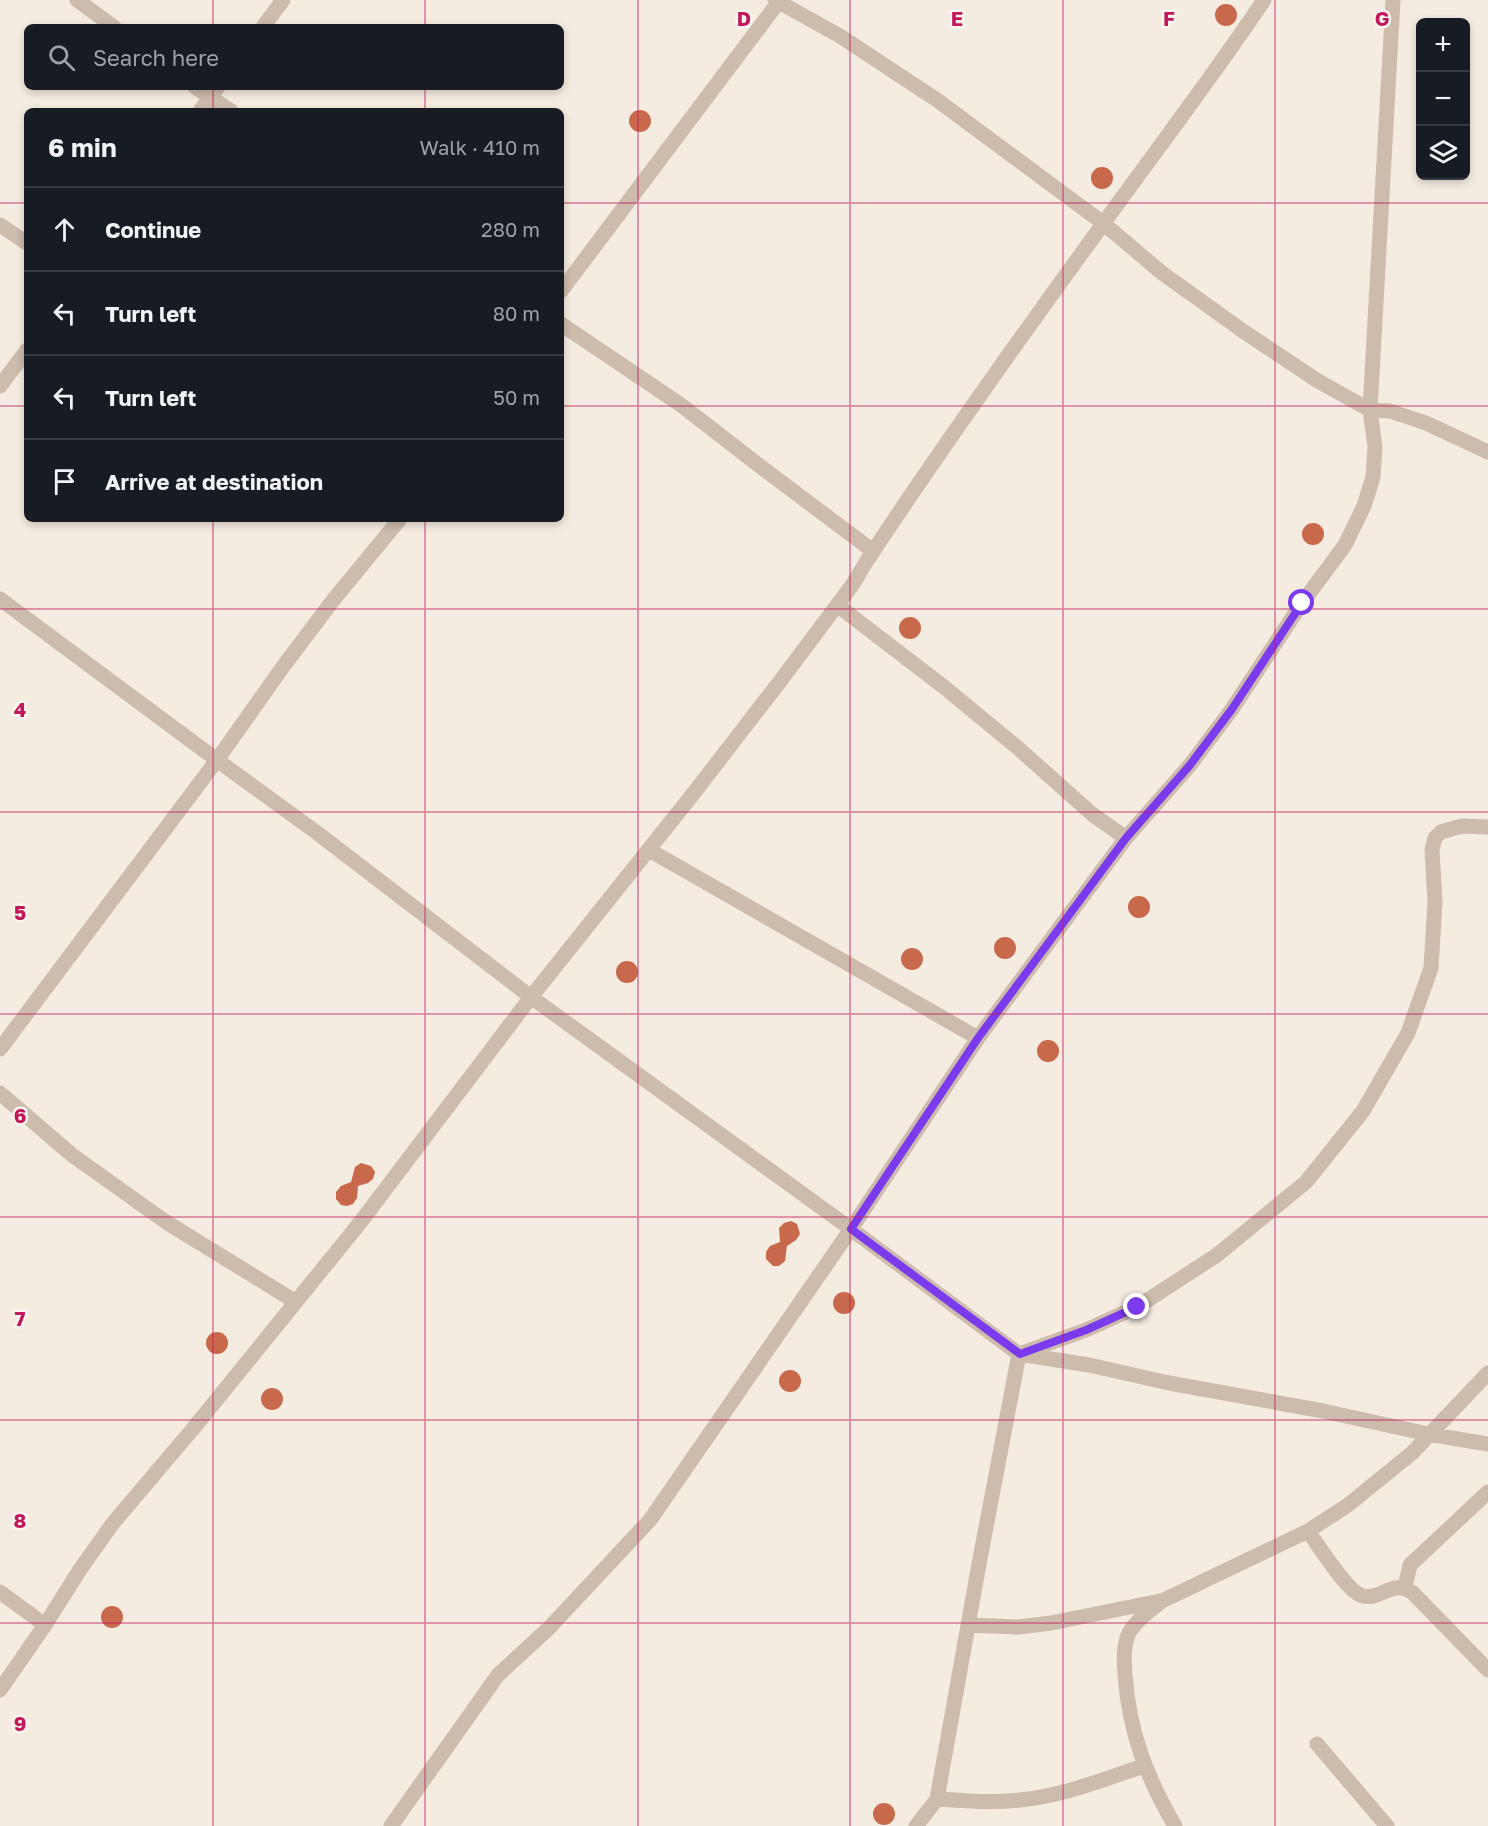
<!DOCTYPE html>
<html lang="en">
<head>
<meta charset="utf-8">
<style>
	body { margin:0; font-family:"Golos Text",sans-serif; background:#20242c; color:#f1f3f6 }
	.controls { position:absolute; right:18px; top:18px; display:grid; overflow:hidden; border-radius:9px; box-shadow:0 3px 9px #0003 }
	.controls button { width:54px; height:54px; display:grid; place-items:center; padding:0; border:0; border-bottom:2px solid #363941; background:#171b24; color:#f1f3f6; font:30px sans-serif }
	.stop { position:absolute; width:18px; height:18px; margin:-14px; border:4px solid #7c3aed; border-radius:50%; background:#fff }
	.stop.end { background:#7c3aed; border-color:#fff; box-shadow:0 2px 6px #0008 }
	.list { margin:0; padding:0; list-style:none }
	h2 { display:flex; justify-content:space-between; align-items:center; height:78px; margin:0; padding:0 24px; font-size:26px }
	h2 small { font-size:20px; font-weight:400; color:#9ea1a6 }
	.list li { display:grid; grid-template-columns:39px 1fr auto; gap:18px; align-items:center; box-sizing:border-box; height:84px; padding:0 24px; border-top:2px solid #363941 }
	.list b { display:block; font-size:22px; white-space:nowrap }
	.list em { font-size:20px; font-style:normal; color:#9ea1a6 }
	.icon { flex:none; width:33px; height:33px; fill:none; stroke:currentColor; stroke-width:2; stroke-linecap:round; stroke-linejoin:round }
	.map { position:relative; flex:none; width:1488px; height:1826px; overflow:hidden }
	.search { position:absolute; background:#171b24; box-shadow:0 3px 9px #0003; left:24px; top:24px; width:540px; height:66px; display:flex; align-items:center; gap:15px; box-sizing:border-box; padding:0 21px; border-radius:9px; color:#9ea1a6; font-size:22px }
	.panel { position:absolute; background:#171b24; box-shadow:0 3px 9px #0003; left:24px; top:108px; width:540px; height:414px; border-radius:9px }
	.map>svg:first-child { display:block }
</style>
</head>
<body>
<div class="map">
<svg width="1488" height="1826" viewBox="0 0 1488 1826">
	<rect width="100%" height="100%" fill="#f4ebe1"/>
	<path fill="#c8694b" d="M1215 15a11 11 0 1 1 22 0a11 11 0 1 1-22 0Z
		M629 121a11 11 0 1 1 22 0a11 11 0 1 1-22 0Z
		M1091 178a11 11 0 1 1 22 0a11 11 0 1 1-22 0Z
		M1302 534a11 11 0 1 1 22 0a11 11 0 1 1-22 0Z
		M899 628a11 11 0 1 1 22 0a11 11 0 1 1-22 0Z
		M1128 907a11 11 0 1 1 22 0a11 11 0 1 1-22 0Z
		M994 948a11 11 0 1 1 22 0a11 11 0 1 1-22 0Z
		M901 959a11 11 0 1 1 22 0a11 11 0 1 1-22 0Z
		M616 972a11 11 0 1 1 22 0a11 11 0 1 1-22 0Z
		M1037 1051a11 11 0 1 1 22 0a11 11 0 1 1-22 0Z
		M361,1163L371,1166L375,1172L373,1179L368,1183L358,1186L357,1198L353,1204L347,1206L341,1205L336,1199V1192L341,1186L351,1182L355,1167Z
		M791,1221L797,1224L800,1234L796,1240L787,1246L785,1261L779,1266H773L766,1259V1252L770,1246L780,1242L779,1228L784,1223Z
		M833 1303a11 11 0 1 1 22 0a11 11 0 1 1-22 0Z
		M206 1343a11 11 0 1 1 22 0a11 11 0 1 1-22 0Z
		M779 1381a11 11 0 1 1 22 0a11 11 0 1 1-22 0Z
		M261 1399a11 11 0 1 1 22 0a11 11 0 1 1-22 0Z
		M101 1617a11 11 0 1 1 22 0a11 11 0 1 1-22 0Z
		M873 1814a11 11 0 1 1 22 0a11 11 0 1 1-22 0Z"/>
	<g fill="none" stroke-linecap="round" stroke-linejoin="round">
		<path stroke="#cdbbac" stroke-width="15" d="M77,0L114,27
			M775,0L840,36L937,100L1103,223L1162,273L1243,331L1318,381L1370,410L1390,411L1426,423L1488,452
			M195,87L231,111
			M0,225L27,243
			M561,291L780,0
			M561,324L681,405L765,470L873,551
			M0,386L27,350
			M0,599L217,760L316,832L531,997L851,1229L1019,1354L1089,1365L1169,1383L1323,1411L1428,1434L1488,1444
			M837,605L944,687L1018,748L1092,814L1126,838
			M649,850L978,1038
			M0,1093L72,1155L166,1222L296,1302
			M1022,1353L1086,1330L1137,1307L1217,1255L1306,1182L1363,1111L1408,1033L1431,968L1435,902L1432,850L1435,838L1441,832L1462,826L1488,827
			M1308,1531C1318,1545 1348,1593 1363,1596C1382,1600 1392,1579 1412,1592L1488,1670
			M1405,1587L1410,1565L1488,1492
			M0,1592L45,1625
			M968,1625L1019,1627L1051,1623L1160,1601
			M0,1690L45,1625L79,1571L113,1523L192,1430L359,1224L531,997L693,794L781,680L853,584L866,562C942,447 1022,335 1103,224C1157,149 1213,76 1264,0
			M1317,1744L1387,1826
			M937,1799C965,1801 992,1803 1020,1800C1063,1796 1104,1779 1144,1766
			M391,1826L498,1675L549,1628L650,1520L851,1229L978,1038L1126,838L1190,765L1232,709L1302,603L1345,545L1364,506L1373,477L1375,447L1370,410L1393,0
			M916,1826L937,1799L979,1564L1019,1354
			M1175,1826C1146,1776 1129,1732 1125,1674C1124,1660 1123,1646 1129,1633C1136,1620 1151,1610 1162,1601L1308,1531L1348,1505L1412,1453L1488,1373"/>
		<path stroke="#cdbbac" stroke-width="15" d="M263,27L283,0
			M200,111L218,87
			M0,1049L217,760L282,668L334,599L400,519"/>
	</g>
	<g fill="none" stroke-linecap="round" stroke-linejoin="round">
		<path stroke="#7c3aed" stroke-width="8" d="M1137,1307L1086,1330L1020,1354L851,1229L978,1038L1126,838L1190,765L1232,709L1302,603"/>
	</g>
	<path fill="none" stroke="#c2185b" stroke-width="1.5" stroke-opacity="0.55" d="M213,0V27M425,0V27M638,0V1826M850,0V1826M1063,0V1826M1275,0V1826M213,87V111M425,87V111M0,203H27M561,203H1488M0,406H27M561,406H1488M213,519V1826M425,519V1826M0,609H1488M0,812H1488M0,1014H1488M0,1217H1488M0,1420H1488M0,1623H1488"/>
	<g font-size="20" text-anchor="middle" font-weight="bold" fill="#c2185b" stroke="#fbf5ee" stroke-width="5" stroke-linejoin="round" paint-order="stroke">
		<text x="744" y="26">D</text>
		<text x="957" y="26">E</text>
		<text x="1169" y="26">F</text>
		<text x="1382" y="26">G</text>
		<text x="20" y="717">4</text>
		<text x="20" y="920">5</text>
		<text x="20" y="1123">6</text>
		<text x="20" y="1326">7</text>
		<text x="20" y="1528">8</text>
		<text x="20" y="1731">9</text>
	</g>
</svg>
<div class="controls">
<button>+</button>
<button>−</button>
<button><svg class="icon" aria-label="layers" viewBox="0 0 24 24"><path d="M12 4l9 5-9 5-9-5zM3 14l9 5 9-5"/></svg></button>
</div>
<div class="stop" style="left:1302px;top:603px"></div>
<div class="stop end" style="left:1137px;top:1307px"></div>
<div class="search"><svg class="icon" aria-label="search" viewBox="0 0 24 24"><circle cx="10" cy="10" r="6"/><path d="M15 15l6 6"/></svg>Search here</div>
<section class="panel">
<h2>6 min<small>Walk · 410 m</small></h2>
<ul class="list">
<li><svg class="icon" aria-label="ahead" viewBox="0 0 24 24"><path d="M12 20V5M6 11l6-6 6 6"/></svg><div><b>Continue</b></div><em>280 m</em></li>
<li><svg class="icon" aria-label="left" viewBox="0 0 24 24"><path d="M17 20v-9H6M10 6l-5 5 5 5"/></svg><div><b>Turn left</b></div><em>80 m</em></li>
<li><svg class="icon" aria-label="left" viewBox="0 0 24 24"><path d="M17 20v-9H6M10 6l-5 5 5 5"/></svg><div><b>Turn left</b></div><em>50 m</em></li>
<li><svg class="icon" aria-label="arrive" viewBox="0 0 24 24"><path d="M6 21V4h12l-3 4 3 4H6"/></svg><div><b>Arrive at destination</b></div></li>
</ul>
</section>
</div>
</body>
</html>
